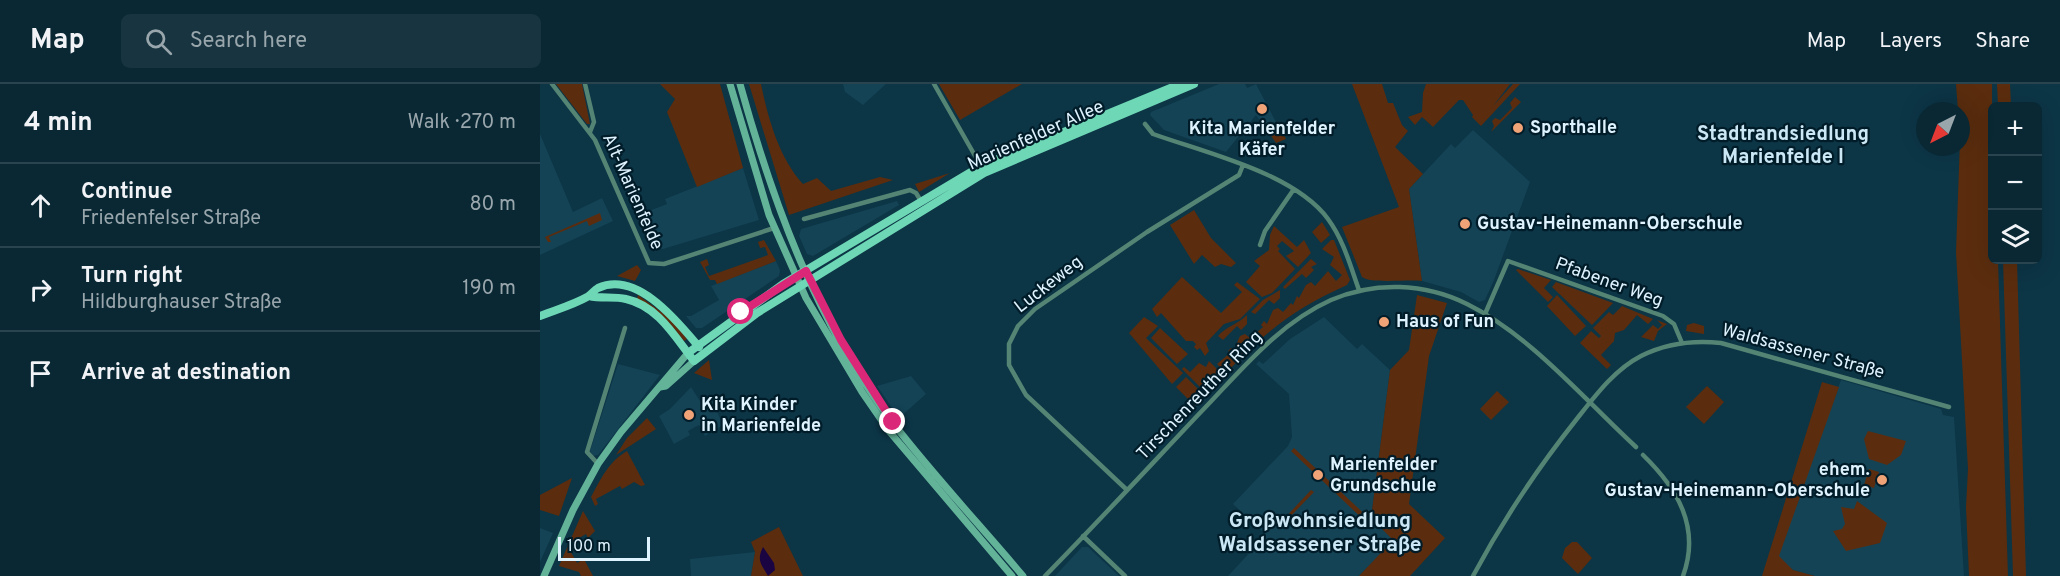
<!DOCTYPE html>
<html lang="en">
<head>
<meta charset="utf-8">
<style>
	body { margin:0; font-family:Overpass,sans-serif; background:#173440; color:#f1f3f6 }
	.controls { position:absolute; right:18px; top:18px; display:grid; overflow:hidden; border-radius:9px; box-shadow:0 6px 24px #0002 }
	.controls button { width:54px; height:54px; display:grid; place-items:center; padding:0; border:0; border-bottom:2px solid #29444f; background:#092834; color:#f1f3f6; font:30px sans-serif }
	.compass { position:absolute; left:1376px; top:18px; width:54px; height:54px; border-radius:50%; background:#092834; box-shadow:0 6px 24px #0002; rotate:222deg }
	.scale { position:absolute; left:18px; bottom:15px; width:92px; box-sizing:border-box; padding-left:6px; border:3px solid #def3fe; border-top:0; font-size:16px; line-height:21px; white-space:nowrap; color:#def3fe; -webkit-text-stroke:4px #001c29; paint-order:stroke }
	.stop { position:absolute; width:18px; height:18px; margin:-14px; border:4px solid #db2777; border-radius:50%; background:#fff }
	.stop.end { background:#db2777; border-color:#fff; box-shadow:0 2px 6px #0008 }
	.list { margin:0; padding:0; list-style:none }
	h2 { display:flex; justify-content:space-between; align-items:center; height:78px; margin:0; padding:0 24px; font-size:26px }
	h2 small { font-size:20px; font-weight:400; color:#99a6ac }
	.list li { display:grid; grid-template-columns:39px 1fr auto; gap:18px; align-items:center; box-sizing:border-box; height:84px; padding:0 24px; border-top:2px solid #29444f }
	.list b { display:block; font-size:22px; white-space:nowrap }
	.list p { margin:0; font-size:20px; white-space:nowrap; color:#99a6ac }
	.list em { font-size:20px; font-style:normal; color:#99a6ac }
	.icon { flex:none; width:33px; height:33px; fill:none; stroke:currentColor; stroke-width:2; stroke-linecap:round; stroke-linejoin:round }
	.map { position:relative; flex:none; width:1520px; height:492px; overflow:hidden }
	header { display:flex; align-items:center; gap:36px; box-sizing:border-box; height:84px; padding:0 30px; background:#092834; border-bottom:2px solid #29444f }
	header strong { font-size:28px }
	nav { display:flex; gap:33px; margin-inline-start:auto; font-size:21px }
	.search { width:420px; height:54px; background:#173440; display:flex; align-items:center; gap:15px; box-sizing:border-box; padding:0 21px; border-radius:9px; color:#99a6ac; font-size:22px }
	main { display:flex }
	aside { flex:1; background:#092834 }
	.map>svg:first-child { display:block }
</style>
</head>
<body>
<header>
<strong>Map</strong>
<div class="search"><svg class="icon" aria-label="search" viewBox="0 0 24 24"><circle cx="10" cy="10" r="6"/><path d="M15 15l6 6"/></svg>Search here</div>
<nav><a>Map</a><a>Layers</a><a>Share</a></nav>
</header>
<main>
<aside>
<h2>4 min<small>Walk · 270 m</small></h2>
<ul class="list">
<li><svg class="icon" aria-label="ahead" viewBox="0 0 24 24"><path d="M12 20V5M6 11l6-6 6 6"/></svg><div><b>Continue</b><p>Friedenfelser Straße</p></div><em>80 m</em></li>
<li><svg class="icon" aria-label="right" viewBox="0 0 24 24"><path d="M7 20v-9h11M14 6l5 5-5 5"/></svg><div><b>Turn right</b><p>Hildburghauser Straße</p></div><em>190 m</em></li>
<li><svg class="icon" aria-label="arrive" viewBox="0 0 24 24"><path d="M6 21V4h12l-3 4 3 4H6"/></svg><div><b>Arrive at destination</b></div></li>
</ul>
</aside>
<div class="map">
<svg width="1520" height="492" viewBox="0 0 1520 492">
	<rect width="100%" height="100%" fill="#0c3546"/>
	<path fill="#144356" d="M303,0H346L323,21L305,8Z
		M679,0H705L707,4L716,0L736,38L724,42L716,31L686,68L624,46L610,31L611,28Z
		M933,46L990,98L954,196L945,216L939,218L921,208L882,197L869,105L911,60L915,64Z
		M0,50L33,128L62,114L73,137L0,171Z
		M203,84L219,136L123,165L117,164L101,130L127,120L125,115Z
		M357,117L359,121L273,172L267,170L259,152L261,145Z
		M236,177L240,186L239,192L162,244H156L146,232H151L179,216L171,202Z
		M784,233L817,265L822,260L850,286L831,434L854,456L819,492H688L726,451L693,420L748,362L752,353L749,310L716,280L719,277L723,280L750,255Z
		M78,280L120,291L58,371L53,372L50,367Z
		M371,292L386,310L359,334L337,302Z
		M1301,296L1401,325L1403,331L1414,333L1424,492H1275L1253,486L1238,473Z
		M151,303L162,320L172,316L183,341L165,352L159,341L148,347L150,351L134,360L119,332L130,325Z
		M0,444L13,449L0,478Z
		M542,463H548L579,492H515Z
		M215,468L211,492H151L150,475Z"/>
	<path fill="#5b2d0e" d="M16,0H42L50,40H47Z
		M120,0H180L203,84L157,103L127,28L135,15Z
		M209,0H221C228,34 239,74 263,100L277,94L291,107L340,93L353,96L249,131Z
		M399,0H482L420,36Z
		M812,0H842L848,19H853L862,41L868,47L855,63L883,90L869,105L882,197C868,195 831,200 822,193L802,143L859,123Z
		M886,0H970L953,22L973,0H980L941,42L932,33L933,31L923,16H919L893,43L882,33L875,41L868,33L882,28L883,9Z
		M1416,0H1452V176H1458L1468,492H1429L1426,423L1428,385L1416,168L1421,27H1418Z
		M1457,0H1470L1471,22H1458Z
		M975,13L981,18L951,48L954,42L952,37L955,34L960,36L972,24L970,19Z
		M733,43L741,45L746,55L736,59L727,46Z
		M410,89L379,108L375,100Z
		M654,126L671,154L696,179L691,183L681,180L675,183L662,171L654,180L630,141Z
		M60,129L62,136L49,142L47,137L9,153L11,158H8L5,153Z
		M782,138L790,151L781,159L772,148Z
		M734,142L757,163L764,156L771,169L758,183L746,172L754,167L742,157L737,162L740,165L738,167L755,185L732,209L722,213L706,198L720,182L714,177L729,166L730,151Z
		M224,156L236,177L177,200L175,196H170L160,178L167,175L169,181L165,183L169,192L228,171L225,163L220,164L218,158Z
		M791,156H794L810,196L807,201C754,225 726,247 686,289L677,280L690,269L688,267L691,264L694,266L700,252L705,250L710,254L723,243L721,241L724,237L727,240L733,226L738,224L743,228L751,219L753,221L757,212L759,214L766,201L771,198L775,202L788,187L796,197L802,191L790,181L794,173L782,165Z
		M771,175L777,180L771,183L774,186L766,194L762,190L745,205L743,203Z
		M1463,176H1477L1486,492H1473Z
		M97,181L101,186L95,197L77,192Z
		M978,185L1011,196L1004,204L1013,213L1008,218L976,186Z
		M642,193L681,229L702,208L694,201L697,198L720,215L700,235L684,240L666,259L669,267L665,272L660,264L657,266L654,263L656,260L653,257H646L621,229L617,233L612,225Z
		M1016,198L1073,219L1052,241L1012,203Z
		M740,206V214L734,220L729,216L715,230L711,228L723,216Z
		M98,211L131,235L147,255L144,257L125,234L97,215Z
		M877,211L907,219L889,272L869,420L905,454L870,492H819L853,456L831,434L850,286L869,266Z
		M1017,211L1046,242L1035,252L1007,222Z
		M1082,222L1113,235L1108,240L1097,231L1084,246L1075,249L1074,257L1061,271L1071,281L1067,285L1040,259L1051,247L1059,254L1061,252L1053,244L1069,228L1073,231Z
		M707,231V240L701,246L697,242L683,256L678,252C687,242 698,240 707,231Z
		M604,233L618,242L606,254L643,289L632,300L589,249Z
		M1117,236L1127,240L1118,247L1114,257L1101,253L1113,241L1118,245L1122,241Z
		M1154,239L1164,242V250L1146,247L1147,241Z
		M620,244L648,270L637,280L611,254Z
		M169,276L172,296L154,289Z
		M669,277L684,292L667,310L642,285L644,283L650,288L659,279L666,283Z
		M646,293L665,312L655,322L636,303Z
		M1282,298L1299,303L1239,472L1253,486L1275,492H1222Z
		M1167,302L1184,318L1164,340L1146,323Z
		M957,307L969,318L951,336L940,325Z
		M107,334L116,345L76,371L87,354Z
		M1328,347L1366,357L1361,371L1347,381L1329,375L1324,355Z
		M754,364L832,437L828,440L751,367Z
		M87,367L105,401L101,402L94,398L82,405L80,402L56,415L58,420L55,422L51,413C61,395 68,378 87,367Z
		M1329,385L1339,388L1334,404L1324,401Z
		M32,394L19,432L0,426V411Z
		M771,406L774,408L745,438L743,436Z
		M1317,417L1347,439L1340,459L1306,467L1293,447L1302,445L1305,440L1301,423L1314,425Z
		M43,427L55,447L48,454L46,450L27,461L37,479L44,475L53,492H41L39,488L19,482Z
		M239,443L263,492H211L215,468L211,458Z
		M1032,458H1037L1052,474L1038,490L1022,474L1025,464Z"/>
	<path fill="#1a0441" d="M223,463L234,479L235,486L228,492C222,481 216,477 223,463Z"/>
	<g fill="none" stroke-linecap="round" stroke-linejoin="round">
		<path stroke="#548473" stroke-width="4.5" d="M12,0L55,56L109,179L124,180L234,144
			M45,0L54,38L50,48
			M394,0L442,84
			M605,40L613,50C666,69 754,89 788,135C804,157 810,181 819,206
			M264,135L370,106L376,109L381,117
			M720,161L725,147L754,105
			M945,230L968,177L1123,232L1134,240L1142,259
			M1103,371C1137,404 1161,443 1143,492
			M58,380L47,368L85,244
			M587,406L486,311L469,281V260L478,242L495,225L607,148L699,91L703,81
			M543,452L585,492
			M505,492C557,439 607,385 658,331C698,290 737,240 791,216C835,197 885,199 927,220C990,251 1044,315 1096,363
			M933,492C963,436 997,385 1036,336C1055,312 1074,286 1101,272C1127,259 1153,256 1181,259L1409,323"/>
		<path stroke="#63b399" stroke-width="7" d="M190,0L229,131L266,214L322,308L349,347L472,492
			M200,0C233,119 277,240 353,339C394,392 440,441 483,492
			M120,303L126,302L154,277
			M4,492L33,426L58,380L81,348L148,269"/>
		<path stroke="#6ed7b5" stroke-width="8" d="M49,212C61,215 74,212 86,215C118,222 135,253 154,277L217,229L444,89L654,0
			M0,232C15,226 33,221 47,213C51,211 54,206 58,204C97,186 138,238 159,263
			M148,269L243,200L441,82L640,0"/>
	</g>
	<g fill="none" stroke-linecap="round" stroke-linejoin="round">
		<path stroke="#db2777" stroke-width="8" d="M201,228L266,187L301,256L353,338"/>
	</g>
	<g fill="#efa377" stroke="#001c29" stroke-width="2">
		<circle cx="722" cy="25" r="6"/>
		<circle cx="978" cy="44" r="6"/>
		<circle cx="925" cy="140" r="6"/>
		<circle cx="844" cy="238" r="6"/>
		<circle cx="149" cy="331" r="6"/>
		<circle cx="778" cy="391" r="6"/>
		<circle cx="1342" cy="396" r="6"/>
	</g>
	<g text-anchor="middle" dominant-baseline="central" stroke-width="4.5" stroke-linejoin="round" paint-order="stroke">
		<g font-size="18" font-weight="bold" fill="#def3fe" stroke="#001c29" text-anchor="start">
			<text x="990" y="44">Sporthalle</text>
			<text x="722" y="45" text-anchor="middle">Kita Marienfelder<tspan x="722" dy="21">Käfer</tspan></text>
			<text x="937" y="140">Gustav-Heinemann-Oberschule</text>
			<text x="856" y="238">Haus of Fun</text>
			<text x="161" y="321">Kita Kinder<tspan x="161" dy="21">in Marienfelde</tspan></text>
			<text x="790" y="381">Marienfelder<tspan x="790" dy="21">Grundschule</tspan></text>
			<text x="1330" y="386" text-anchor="end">ehem.<tspan x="1330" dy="21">Gustav-Heinemann-Oberschule</tspan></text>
		</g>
		<g font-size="18" fill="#def3fe" stroke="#001c29">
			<text transform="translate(496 52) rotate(-24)">Marienfelder Allee</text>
			<text transform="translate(92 108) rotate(66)">Alt-Marienfelde</text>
			<text transform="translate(1069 199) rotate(20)">Pfabener Weg</text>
			<text transform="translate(509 201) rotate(-38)">Luckeweg</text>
			<text transform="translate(1263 268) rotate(15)">Waldsassener Straße</text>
			<text transform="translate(660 312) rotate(-46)">Tirschenreuther Ring</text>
		</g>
		<g font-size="20" font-weight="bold" fill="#cbe7f5" stroke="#001c29">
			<text x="1243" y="51">Stadtrandsiedlung<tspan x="1243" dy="23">Marienfelde I</tspan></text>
		</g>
		<g font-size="21" font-weight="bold" fill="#cbe7f5" stroke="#001c29">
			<text x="780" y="437">Großwohnsiedlung<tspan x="780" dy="24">Waldsassener Straße</tspan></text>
		</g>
	</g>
</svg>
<div class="controls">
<button>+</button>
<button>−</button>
<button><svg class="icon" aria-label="layers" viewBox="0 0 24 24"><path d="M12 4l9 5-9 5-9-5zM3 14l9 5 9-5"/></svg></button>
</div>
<svg class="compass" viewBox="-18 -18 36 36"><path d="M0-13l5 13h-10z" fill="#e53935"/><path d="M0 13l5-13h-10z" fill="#99a6ac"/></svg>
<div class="scale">100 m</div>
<div class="stop" style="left:201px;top:228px"></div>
<div class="stop end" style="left:353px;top:338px"></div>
</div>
</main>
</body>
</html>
